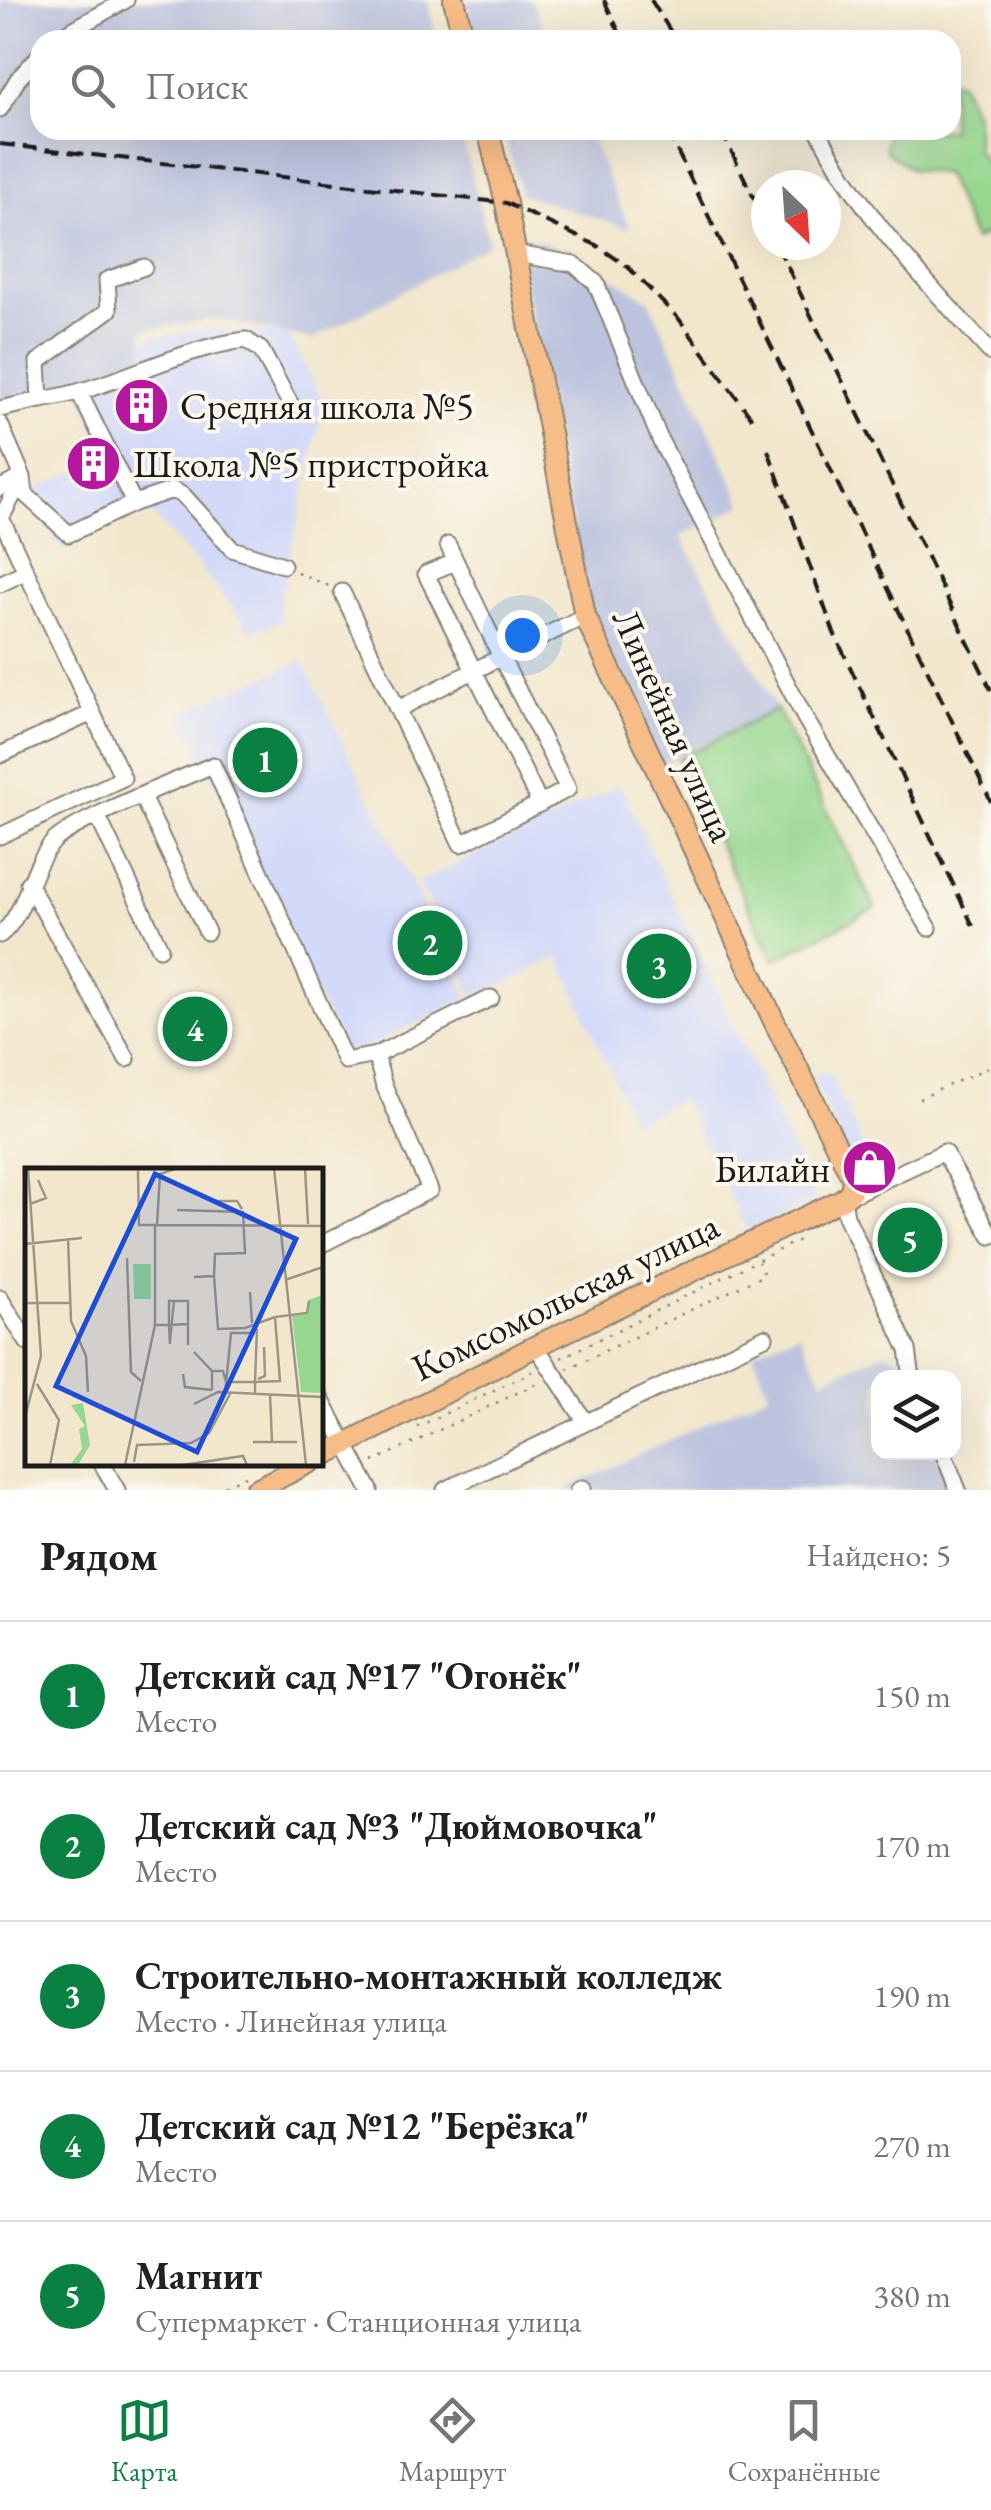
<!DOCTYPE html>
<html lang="ru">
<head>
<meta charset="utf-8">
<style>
	body { margin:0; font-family:"EB Garamond",serif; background:#f6f6f6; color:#222 }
	.controls { position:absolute; right:30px; bottom:30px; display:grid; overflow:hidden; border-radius:20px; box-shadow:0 10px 40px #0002 }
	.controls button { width:90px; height:90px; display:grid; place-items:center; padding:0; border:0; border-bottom:2px solid #e0e0e0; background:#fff; color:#222; font:50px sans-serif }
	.compass { position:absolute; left:751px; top:170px; width:90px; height:90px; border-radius:50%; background:#fff; box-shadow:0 10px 40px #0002; rotate:155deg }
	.you { position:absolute; left:522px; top:635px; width:35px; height:35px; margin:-25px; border:8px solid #fff; border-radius:50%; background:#1a73e8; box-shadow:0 0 0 15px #1a73e833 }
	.badge { display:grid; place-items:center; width:65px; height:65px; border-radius:50%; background:#0b8043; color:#fff; font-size:32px; font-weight:700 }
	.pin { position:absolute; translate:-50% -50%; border:5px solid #fff; box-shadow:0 2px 10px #0006 }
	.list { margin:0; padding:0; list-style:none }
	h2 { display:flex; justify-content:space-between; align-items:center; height:130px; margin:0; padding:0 40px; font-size:42px }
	h2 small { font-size:32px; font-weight:400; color:#767676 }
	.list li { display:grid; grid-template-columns:65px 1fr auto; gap:30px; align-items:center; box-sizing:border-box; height:150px; padding:0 40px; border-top:2px solid #e0e0e0 }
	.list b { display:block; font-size:38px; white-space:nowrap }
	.list p { margin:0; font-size:32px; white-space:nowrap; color:#767676 }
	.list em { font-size:32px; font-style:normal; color:#767676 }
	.icon { flex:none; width:55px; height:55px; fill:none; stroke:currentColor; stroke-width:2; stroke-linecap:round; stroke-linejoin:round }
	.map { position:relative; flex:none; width:991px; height:1490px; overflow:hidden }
	.search { position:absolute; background:#fff; box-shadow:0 10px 40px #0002; left:30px; right:30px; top:30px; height:110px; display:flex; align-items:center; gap:25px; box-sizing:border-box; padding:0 35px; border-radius:30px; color:#767676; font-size:38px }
	.sheet { height:880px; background:#fff }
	nav { display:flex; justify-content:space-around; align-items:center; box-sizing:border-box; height:140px; border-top:2px solid #e0e0e0; background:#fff; font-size:28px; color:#767676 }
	nav a { display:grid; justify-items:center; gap:5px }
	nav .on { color:#0b8043 }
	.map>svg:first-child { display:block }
</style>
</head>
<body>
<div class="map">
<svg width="991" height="1490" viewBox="0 0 991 1490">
	<rect width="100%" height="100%" fill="#fbf7ec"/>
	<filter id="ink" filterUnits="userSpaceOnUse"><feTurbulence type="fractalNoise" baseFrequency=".01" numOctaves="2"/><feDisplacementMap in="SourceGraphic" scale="20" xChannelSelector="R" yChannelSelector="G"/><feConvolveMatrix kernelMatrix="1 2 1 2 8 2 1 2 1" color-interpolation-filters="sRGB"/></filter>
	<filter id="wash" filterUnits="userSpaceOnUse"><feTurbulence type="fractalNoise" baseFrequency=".0048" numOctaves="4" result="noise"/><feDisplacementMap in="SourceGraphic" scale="40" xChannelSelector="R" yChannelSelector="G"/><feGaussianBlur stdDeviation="2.25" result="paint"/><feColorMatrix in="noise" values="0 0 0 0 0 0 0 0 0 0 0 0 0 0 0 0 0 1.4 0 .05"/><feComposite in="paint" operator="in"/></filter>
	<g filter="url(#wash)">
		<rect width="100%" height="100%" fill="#f2e6cc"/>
		<path fill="#d2d9f9" d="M210,328L289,335L324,403L281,596V621L251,632L197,563L143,504L62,551L25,494L109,457L80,394L138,357L136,339Z
			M303,661L469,998L347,1057L181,713Z
			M620,785L816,1201L747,1231L682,1099L633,1123L559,957L475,999L419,882Z
			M828,1070L874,1169L858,1177L812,1077Z"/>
		<path fill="#bcc3de" d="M0,0H427L437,40H40V130H460L489,244L312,340L218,319L142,330L144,365L0,399Z
			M466,0H532L549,40H478Z
			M503,130H587L630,229L521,194Z
			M515,232L575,254L649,300L743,505L681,536L777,709L656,766L596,643Z
			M799,1333L823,1379L886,1352L904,1359L912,1377L878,1378V1452L945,1453L968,1490H565L769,1393L753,1352Z"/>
		<path fill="#95d78f" stroke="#587a56" stroke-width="2.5" d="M951,78L961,83L976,117V149L991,172V232L974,240L945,174L911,169L885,150L887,130H951Z
			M777,709L875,908L774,960L678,759Z"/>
	</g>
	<g filter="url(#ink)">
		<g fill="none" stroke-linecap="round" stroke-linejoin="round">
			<defs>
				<path id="minor" d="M54,40L126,0
					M0,109L18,79L40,55
					M818,130C860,215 928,283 991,353
					M516,254L574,264L596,283L661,442L805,718L929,928
					M80,394L134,503L173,490L184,496L232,549L283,565
					M40,400C112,390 173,349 246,340L261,350L292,407
					M0,409L40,400L38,362L109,310L107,280L144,267
					M0,424L23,477L1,518L123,778L0,836
					M0,488L23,477L25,494L69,534L134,503
					M455,562L426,574L540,804
					M0,584L26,571
					M342,592L461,844L568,789L501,657L585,616
					M398,709L501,657L448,545
					M0,755L92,713
					M142,797L207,932
					M98,817L160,948
					M28,883L127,1059
					M0,935C27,913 29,869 53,842C72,821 181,779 213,765L345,1061L376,1055
					M320,1245L430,1190L383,1083L376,1055L491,998
					M0,1298L28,1343
					M536,1346L585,1421
					M912,1378L908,1350L846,1216L843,1199L944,1152L991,1236
					M320,1397L370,1490
					M943,1452L958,1490
					M101,1462L117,1490
					M445,1490L765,1337
					M578,1490L583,1488"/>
				<path id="major" d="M454,0L464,40
					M320,1457L536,1346L843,1199L851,1191L853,1179L774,1021L585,616L506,203L488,130
					M255,1490L310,1462"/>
			</defs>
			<use href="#minor" stroke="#878174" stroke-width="19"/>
			<use href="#major" stroke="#878174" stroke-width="24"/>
			<path stroke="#878174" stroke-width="2.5" stroke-dasharray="2.5 8" stroke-linecap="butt" d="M297,572L331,587
				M919,1099L991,1066
				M561,1358L805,1237
				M567,1369L764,1275L758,1262
				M417,1427L536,1370
				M373,1462L542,1381
				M215,1490L246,1476"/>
			<use href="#minor" stroke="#fff" stroke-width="15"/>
			<use href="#major" stroke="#f7bd88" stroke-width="20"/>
			<path stroke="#1c1c1c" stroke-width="4" stroke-dasharray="15 8" stroke-linecap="butt" d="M604,0L623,40
				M651,0L676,40
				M667,130L991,802
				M721,130L766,223
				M0,144L506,203L596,245L628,267L679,319L754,421
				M777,245L991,690
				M768,450L834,633L973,926"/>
		</g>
	</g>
	<defs>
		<symbol id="building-disc" viewBox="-11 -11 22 22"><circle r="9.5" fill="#b5179e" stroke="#fbf7ec"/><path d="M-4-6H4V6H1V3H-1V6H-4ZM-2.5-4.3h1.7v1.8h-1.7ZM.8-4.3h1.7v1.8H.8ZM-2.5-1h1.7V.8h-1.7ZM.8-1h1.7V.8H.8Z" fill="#fff"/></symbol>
		<symbol id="shop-disc" viewBox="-11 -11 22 22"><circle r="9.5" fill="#b5179e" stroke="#fbf7ec"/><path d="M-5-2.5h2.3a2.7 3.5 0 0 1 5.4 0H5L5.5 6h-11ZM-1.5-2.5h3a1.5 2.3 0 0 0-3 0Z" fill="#fff"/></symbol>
	</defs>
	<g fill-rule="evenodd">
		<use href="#building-disc" x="110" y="374" width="63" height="63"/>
		<use href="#building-disc" x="62" y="432" width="63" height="63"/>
		<use href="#shop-disc" x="838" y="1136" width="63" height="63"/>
	</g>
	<g text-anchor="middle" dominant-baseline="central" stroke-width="8" stroke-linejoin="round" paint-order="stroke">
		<g font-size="38" fill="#1c1c1c" stroke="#fbf7ec" text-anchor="start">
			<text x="180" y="405">Средняя школа №5</text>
			<text x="133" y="463">Школа №5 пристройка</text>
			<text x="830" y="1168" text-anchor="end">Билайн</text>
		</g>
		<g font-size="38" fill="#1c1c1c" stroke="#fbf7ec">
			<text transform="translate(675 725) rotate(66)">Линейная улица</text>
			<text transform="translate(565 1296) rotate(-26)">Комсомольская улица</text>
		</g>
	</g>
	<g transform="translate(25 1168)">
		<rect width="298" height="298" fill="#f2e6cc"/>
		<path d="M108,96H126V131H109ZM297,127V225L276,224L267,147L284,143L283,132ZM58,235L65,277L53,297H45L57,281L54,261L60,258L46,237Z" fill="#95d78f"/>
		<path fill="none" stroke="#9c9586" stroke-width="2.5" d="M249,0L281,297M280,0L283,56M113,3L114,57H132L135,6L153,0M188,33H212L217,41M5,36L21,30L13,12M152,42L218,44L220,85L190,86L189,108L169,109M43,70L46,153L61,188L63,224M0,76L57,70M102,90L106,204L116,213M189,108L193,161L220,160L250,149M260,112L298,99M225,124L227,155M0,135H45M130,157H144V133H163V177M232,161L230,214L255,213L250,149L282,145L284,133M145,173L149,133M145,176L144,157L163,156M169,184L187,203V222M187,203H198L201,214H230V226M158,206L160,219L187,222M233,211L240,208L239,179M12,216L34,252L25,297M200,226L206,165H230M245,226L247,274M169,236L193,224L298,229M0,249L16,188L3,0M228,274H272M109,294L112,277L166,275L184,265L205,226M100,297L130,157V57L298,58M158,297L218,288L222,297"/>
		<path fill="#1d4ed8" fill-opacity="0.15" stroke="#1d4ed8" stroke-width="5" d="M130,6L271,71L172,284L31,218Z"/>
		<rect width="298" height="298" fill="none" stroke="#1c1c1c" stroke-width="5"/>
	</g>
</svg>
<div class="controls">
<button><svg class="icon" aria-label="layers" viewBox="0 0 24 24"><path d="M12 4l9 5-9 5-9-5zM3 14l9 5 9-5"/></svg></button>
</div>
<svg class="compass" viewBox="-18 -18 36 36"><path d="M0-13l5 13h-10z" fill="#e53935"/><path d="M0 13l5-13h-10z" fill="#767676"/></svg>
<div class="you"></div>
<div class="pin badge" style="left:265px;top:760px">1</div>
<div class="pin badge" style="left:430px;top:943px">2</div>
<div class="pin badge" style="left:659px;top:966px">3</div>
<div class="pin badge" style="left:195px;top:1029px">4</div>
<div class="pin badge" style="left:910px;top:1240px">5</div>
<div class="search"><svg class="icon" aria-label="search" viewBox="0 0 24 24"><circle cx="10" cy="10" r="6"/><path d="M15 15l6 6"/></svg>Поиск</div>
</div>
<section class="sheet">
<h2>Рядом<small>Найдено: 5</small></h2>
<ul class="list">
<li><span class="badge">1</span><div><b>Детский сад №17 &quot;Огонёк&quot;</b><p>Место</p></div><em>150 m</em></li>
<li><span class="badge">2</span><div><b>Детский сад №3 &quot;Дюймовочка&quot;</b><p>Место</p></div><em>170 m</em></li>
<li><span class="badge">3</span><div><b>Строительно-монтажный колледж</b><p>Место · Линейная улица</p></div><em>190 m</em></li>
<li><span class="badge">4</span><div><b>Детский сад №12 &quot;Берёзка&quot;</b><p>Место</p></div><em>270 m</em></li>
<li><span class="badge">5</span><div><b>Магнит</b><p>Супермаркет · Станционная улица</p></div><em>380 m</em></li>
</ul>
</section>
<nav>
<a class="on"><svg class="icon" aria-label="map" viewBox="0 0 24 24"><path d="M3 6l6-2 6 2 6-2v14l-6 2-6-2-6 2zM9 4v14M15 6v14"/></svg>Карта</a>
<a><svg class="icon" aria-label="directions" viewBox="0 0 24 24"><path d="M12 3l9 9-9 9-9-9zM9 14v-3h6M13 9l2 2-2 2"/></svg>Маршрут</a>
<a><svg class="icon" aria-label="saved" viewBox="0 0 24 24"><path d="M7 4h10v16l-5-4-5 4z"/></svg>Сохранённые</a>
</nav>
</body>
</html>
